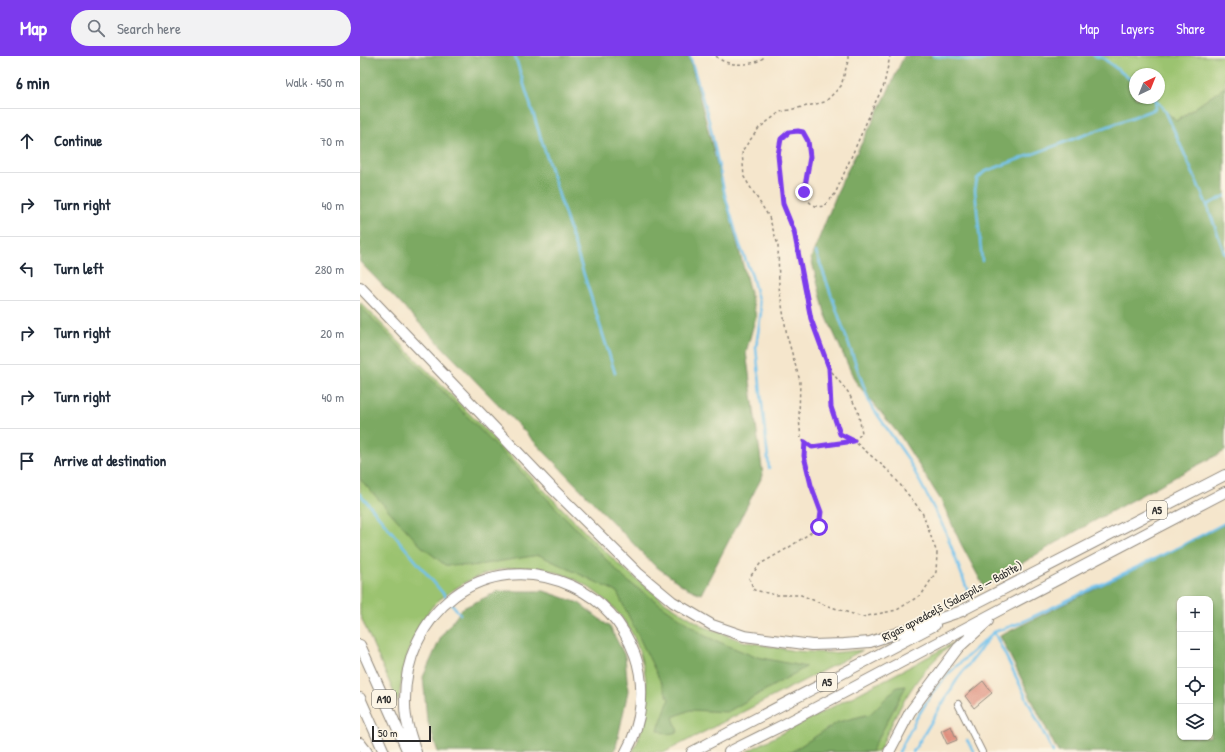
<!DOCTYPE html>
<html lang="en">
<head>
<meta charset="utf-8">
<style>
	body { margin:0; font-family:"Patrick Hand",sans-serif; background:#f2f2f3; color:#1f2937 }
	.controls { position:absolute; right:12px; bottom:12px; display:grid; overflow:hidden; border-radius:8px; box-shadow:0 1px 3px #0004 }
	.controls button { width:36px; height:36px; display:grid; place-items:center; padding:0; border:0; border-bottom:1px solid #e0e1e3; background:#fff; color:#1f2937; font:20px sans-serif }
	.compass { position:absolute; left:769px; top:12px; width:36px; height:36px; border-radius:50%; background:#fff; box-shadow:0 1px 3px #0004; rotate:43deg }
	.scale { position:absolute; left:12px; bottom:10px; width:59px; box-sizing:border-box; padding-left:4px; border:2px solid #2b2b2b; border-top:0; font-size:11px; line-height:14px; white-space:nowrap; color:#2b2b2b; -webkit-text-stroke:3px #fcf5e5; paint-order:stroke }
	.stop { position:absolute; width:12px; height:12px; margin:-9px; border:3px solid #7c3aed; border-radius:50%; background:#fff }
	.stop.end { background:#7c3aed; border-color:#fff; box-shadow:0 1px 4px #0008 }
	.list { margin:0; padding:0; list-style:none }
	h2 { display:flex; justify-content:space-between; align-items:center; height:52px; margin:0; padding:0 16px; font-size:17px }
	h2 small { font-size:13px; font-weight:400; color:#747a83 }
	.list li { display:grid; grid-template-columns:26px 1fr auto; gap:12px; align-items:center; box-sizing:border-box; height:64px; padding:0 16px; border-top:1px solid #e0e1e3 }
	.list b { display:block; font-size:15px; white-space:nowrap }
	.list em { font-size:13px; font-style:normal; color:#747a83 }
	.icon { flex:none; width:22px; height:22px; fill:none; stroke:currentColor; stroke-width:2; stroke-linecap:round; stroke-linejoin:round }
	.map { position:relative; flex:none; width:865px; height:696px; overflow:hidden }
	header { display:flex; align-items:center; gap:24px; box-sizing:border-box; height:56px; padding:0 20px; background:#7c3aed; color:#fff }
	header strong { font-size:19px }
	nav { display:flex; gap:22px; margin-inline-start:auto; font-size:14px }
	.search { width:280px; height:36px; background:#f2f2f3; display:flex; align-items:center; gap:10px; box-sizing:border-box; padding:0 14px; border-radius:22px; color:#747a83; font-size:15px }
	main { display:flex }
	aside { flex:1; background:#fff }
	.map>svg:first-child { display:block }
</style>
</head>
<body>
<header>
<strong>Map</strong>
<div class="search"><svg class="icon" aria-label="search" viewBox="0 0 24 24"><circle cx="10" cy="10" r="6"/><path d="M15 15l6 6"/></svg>Search here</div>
<nav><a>Map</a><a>Layers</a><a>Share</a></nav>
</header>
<main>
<aside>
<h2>6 min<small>Walk · 450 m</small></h2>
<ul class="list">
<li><svg class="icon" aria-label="ahead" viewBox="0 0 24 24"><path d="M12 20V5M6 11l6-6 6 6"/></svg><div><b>Continue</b></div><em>70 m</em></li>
<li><svg class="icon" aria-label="right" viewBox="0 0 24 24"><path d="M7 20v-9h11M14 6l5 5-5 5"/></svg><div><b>Turn right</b></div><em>40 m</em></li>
<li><svg class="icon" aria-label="left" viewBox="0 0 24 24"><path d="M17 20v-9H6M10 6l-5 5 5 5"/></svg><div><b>Turn left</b></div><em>280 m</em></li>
<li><svg class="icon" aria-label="right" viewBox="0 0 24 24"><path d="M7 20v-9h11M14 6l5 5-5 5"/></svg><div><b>Turn right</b></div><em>20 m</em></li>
<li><svg class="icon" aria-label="right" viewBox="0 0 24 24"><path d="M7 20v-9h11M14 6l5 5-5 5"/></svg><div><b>Turn right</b></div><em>40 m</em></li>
<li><svg class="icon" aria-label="arrive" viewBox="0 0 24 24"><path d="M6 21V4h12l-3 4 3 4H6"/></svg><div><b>Arrive at destination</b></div></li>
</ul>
</aside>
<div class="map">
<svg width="865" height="696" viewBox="0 0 865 696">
	<rect width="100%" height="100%" fill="#fcf5e5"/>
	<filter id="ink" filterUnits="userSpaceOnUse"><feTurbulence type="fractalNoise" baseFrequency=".025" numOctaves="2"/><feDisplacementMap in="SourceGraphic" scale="8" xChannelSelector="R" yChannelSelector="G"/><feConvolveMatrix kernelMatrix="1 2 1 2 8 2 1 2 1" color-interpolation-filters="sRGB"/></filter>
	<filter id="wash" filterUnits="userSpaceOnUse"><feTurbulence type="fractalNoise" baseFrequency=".012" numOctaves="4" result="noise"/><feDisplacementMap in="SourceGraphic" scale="16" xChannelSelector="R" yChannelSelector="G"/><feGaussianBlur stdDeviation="0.9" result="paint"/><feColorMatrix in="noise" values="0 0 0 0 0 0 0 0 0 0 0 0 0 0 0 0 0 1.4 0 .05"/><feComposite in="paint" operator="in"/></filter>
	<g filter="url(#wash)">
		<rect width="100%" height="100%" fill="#f5e6cc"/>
		<path fill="#9bc36f" stroke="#63774d" d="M739,0H865V31L816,65L793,42H799V18H775V27Z
			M0,246L226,477L263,512L306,547L345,571L382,585L435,595L471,597L503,594L305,696H272C280,685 284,664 286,650C288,633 286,618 281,602C278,591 274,579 267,569C250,542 215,518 183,513C156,508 128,514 104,527C92,535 77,543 69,555C49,582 43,614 38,646L0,559Z
			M595,586C558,613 536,655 519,696H386L555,608Z"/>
		<path fill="#7ca962" stroke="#546a46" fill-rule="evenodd" d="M0,0H329L396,260L386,296L403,419L341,538L325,531L294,509L0,206Z
			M544,0H739L775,27V42H793L816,65L865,31V395C783,437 702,481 624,531L600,486L582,446L541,381L495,325L465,257L451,202L482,125L524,44Z
			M0,250L266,524L345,580L393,600L446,611L367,656L330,654L313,661L318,676L307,678L298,674L309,643L257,536L179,499L112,510L85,509L61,490L0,423Z
			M865,468V696H698L640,580ZM820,543H850V681H820Z
			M139,535H184L219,547L250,571L265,600L268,635L256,691L253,696H78L67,663L63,621L82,579L103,552Z
			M546,630L511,696H431L478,666L510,658L537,631Z"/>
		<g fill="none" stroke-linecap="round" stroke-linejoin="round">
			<path stroke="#71c2ed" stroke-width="2.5" d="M155,0L255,317
				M330,0L349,65L365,139L380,190L392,220L401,256L396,292L409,412
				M573,0L620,5L633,0
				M734,0L743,2L775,27
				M793,42L805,54L847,149L865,198
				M847,149L865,140
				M456,196L510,348L548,403L585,474L610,541
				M622,205L615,134L617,123L624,116L795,53L796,44
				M0,438L86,541
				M92,548L100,558
				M634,576L693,696
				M607,684L614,696
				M539,696L556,663L573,636L589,617L634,576L660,567L811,495L865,467
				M553,696L598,622L629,582"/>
		</g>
		<g id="blocks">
			<path fill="#de8d7c" d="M623,625L632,637L614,652L605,640Z
				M591,670L597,684L587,688L581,675Z"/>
		</g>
	</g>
	<g filter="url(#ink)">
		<use href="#blocks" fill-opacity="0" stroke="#90887c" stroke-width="1"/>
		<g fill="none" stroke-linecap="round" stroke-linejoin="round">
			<defs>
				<path id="minor" d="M598,648L622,696"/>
				<path id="trunk" d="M0,231L194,434L278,517L313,546L352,569L384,580L452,589L484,588L510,586L602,555
					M597,557L865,419
					M0,589L48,696
					M0,642L24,696
					M0,687L7,696
					M56,696C51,681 45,665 45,649C42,557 124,490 212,530C243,544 263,567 275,599C286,630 282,668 266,696
					M332,696L575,569
					M369,696L423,669L647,550L865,436
					M529,696L550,656L598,592L628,565"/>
			</defs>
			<use href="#minor" stroke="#90887c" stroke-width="8"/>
			<use href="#trunk" stroke="#90887c" stroke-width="12"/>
			<path stroke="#90887c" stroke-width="1.5" stroke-dasharray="3 3" stroke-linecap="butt" d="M356,0C365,10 386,10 398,5C400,4 403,2 406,0
				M488,0V5L481,30L465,46L420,56L399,72L382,95L384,121L409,161L418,189L419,231L427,280L440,325L439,362L441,383L452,391L494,385L502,377L498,355L488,336L478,324L469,312L451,263L434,175L423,148L418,99L421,83L429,76L438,75L443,76C448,84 451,91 450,100C450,115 436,138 452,148C457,151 458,151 464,150L475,138L514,49L524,29L530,0
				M445,387L444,400L451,429L461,456L459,471L428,492L400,508L389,522L394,534L416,539H441L465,549L502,561L537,554L562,538L576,516L577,497L562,456L530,416L494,385L480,378L471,351L469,314"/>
			<use href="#minor" stroke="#fff" stroke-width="6"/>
			<use href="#trunk" stroke="#fff" stroke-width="10"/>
		</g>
	</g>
	<g fill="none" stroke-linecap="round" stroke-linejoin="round" filter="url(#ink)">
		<path stroke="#7c3aed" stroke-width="5" d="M444,136L450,101L448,85L443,76L438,75L429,76L421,83L418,99L423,148L434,175L451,263L469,312L471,351L480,378L494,385L452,391L445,386L444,400L451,429L461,456L459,471"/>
	</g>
	<g text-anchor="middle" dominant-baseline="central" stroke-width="3.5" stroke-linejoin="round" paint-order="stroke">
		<g fill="#fcf5e5" stroke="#6a6863" stroke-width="1">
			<rect x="787" y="445" width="20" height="18" rx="3"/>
			<rect x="457" y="617" width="20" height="18" rx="3"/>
			<rect x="12" y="634" width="24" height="18" rx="3"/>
		</g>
		<g font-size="11" font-weight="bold" fill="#2b2b2b">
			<text x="797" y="454">A5</text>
			<text x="467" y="626">A5</text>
			<text x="24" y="643">A10</text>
		</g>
		<g font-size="12" fill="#2b2b2b" stroke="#fcf5e5">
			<text transform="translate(592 545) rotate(-28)">Rīgas apvedceļš (Salaspils — Babīte)</text>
		</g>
	</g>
</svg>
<div class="controls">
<button>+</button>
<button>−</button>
<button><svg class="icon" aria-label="locate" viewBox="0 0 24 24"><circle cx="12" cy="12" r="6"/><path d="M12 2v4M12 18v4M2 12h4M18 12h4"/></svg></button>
<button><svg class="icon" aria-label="layers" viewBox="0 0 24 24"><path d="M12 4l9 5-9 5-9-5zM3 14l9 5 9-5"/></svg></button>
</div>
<svg class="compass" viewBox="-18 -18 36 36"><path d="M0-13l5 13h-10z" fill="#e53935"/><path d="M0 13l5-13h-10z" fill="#747a83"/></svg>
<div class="scale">50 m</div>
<div class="stop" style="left:459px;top:471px"></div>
<div class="stop end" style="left:444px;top:136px"></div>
</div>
</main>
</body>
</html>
